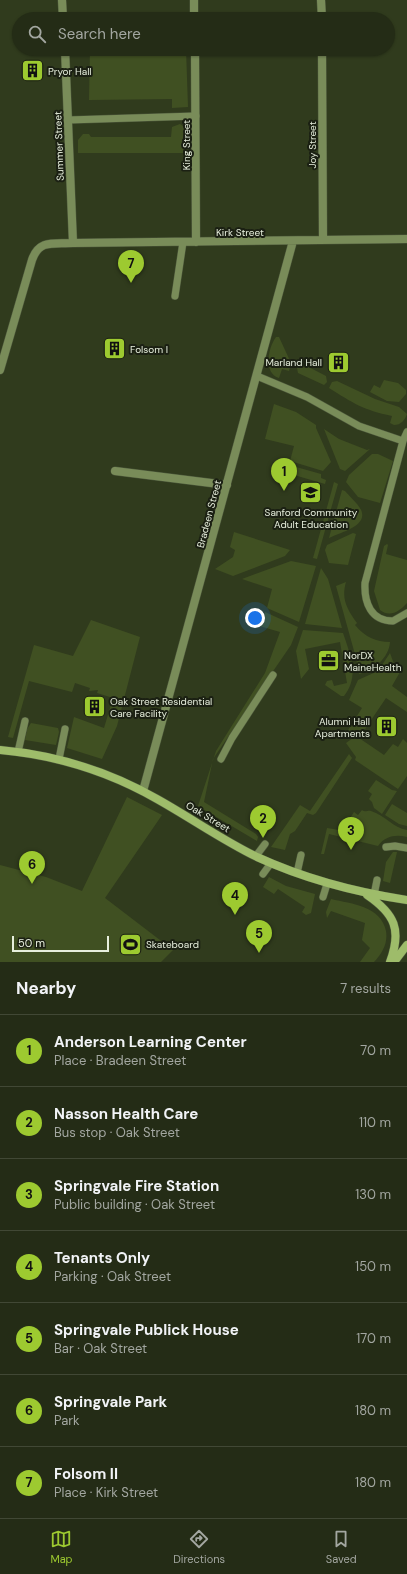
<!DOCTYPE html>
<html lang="en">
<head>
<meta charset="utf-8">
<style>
	body { margin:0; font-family:"DM Sans",sans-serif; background:#303823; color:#f1f3f6 }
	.scale { position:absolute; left:12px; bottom:10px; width:97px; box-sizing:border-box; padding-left:4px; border:2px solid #e7efdd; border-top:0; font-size:11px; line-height:14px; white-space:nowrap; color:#e7efdd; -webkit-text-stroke:3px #1b2013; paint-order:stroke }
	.you { position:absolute; left:255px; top:618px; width:14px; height:14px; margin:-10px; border:3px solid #fff; border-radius:50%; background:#1a73e8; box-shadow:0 0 0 6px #1a73e833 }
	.badge { display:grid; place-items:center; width:26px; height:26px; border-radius:50%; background:#9dca30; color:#111; font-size:13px; font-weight:700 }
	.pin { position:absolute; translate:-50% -33px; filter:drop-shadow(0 1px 2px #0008) }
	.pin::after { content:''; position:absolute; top:21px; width:14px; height:12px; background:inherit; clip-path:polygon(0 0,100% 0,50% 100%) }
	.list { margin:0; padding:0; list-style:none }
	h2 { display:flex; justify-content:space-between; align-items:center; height:52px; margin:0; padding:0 16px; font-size:17px }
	h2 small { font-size:13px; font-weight:400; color:#a3a7a1 }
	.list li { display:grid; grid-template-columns:26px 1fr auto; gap:12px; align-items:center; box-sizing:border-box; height:72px; padding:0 16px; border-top:1px solid #414835 }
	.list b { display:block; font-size:15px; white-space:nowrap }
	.list p { margin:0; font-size:13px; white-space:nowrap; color:#a3a7a1 }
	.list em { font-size:13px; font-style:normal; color:#a3a7a1 }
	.icon { flex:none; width:22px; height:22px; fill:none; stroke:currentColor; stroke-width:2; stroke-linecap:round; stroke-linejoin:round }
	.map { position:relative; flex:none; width:407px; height:962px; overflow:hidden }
	.search { position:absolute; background:#242c16; box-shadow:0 1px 3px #0004; left:12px; right:12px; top:12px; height:44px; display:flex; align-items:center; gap:10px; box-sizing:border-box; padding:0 14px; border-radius:22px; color:#a3a7a1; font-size:15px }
	.sheet { height:556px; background:#242c16 }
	nav { display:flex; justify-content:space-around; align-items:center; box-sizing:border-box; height:56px; border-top:1px solid #414835; background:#242c16; font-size:11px; color:#a3a7a1 }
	nav a { display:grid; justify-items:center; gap:2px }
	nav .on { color:#9dca30 }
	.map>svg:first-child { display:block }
</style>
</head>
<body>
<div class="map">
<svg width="407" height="962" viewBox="0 0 407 962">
	<rect width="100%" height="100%" fill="#303b1d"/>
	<path fill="#405022" d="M90,49H186L188,107L172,108V99L89,100Z
		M180,124L187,129L188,153H78V140L83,134H89L91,137H171L172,127Z
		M276,337H279L291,363L289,371L282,369L279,378C263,373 268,348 276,337Z
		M299,362L326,376L327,382L324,385L298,373L297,368Z
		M384,380L398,383L406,390V394L399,402L387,401L370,392L374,385L380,388Z
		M337,381L375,399L399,407L407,414C405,420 401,425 394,425L390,423L392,416C363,410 353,403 329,388L332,382Z
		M274,404L296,412L316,425V428L331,462L323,471L290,461L294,446L265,439Z
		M324,429L339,439L367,450L370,449L345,471L340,469Z
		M372,454H378L393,461L380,503L358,497L346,482L349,475Z
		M289,465L321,474V478L326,480L325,484L287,473Z
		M334,482L338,484L317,559L313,558Z
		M342,490L345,491C349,496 361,506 362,513C365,527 338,533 329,538Z
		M234,532L290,550L285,556L233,576L215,569L233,557L235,550L230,547Z
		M353,533L356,534L348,565L329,563L325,550L327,545Z
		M387,544L388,545L386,554L407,560V603C400,611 390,618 380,610L374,591L384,546Z
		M291,561L316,566L299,622L267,608L272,589L242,579Z
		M321,568L328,579L342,628L305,624Z
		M346,582C341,599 347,609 357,623L355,625C365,637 376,642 390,642C389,658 373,671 359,674L356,658L336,586Z
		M265,612L298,627L291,645L213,759L204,802L256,834L258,837L257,841L198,806L216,751L265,673L280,632L252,624L254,617L263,620Z
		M91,620L140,637L117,726L102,759L67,748L74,717L104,728L113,698L97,693L98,690L89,691L90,688L75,683L72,692L29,681L13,738L8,737L34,645L73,656Z
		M303,630L343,633C350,654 360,676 344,696H341L325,685L327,681L332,680L334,686L347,683L340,642L305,649L309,669L301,679L296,651Z
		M390,653L394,664L400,672L392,686L407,697V712L386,698L359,738L384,755L393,744L398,747L403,739L407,743V776L398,789L355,760L356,757L346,743L353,738L349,733L345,735L362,708L349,700L358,680L378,671Z
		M31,723L58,728L59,732L56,745L25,740L27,729Z
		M349,754L352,758L316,813L313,815L307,813L295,831L290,834L285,850L271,847L300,805L310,811Z
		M376,780L392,790L397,791L382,814L374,808L372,802L369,799L372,794L368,791Z
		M127,797L162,815L105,898L173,950L161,962H0V865L46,877L82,891Z
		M392,804L407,813V826L399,824L385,815Z
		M362,810C366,813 367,810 371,811C385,815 393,828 407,830V837C396,834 385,836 378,846L329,834L324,854H321L327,828L339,830L343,824L345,826L354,812L358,815Z
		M393,852H397L390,883L383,881L386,862Z
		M269,877L286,886L315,894L311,913L306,915L302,912L305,907L278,889L274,894L263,887Z
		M331,899C352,904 381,906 386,931C388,944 382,953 374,962H360L370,948L362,940L365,923L331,911L327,918L326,912Z"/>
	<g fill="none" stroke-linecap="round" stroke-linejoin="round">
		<defs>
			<path id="service" d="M68,120L196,116
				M175,296L183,242
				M257,376L307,397L359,426L403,441L407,432
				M403,441L365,583C364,603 371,621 393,621L407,613
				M18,752L25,721
				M59,759L65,729
				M221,759L232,738L273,675
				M386,847L395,846L407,848
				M256,856L265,844
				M297,873L301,855
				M263,874L271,863
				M374,895L377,880
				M323,897L327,884"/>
			<path id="minor" d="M62,0L63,19
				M194,0V19
				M321,0L322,19
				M65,49L73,243
				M195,49L196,242
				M322,49L323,240
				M0,370L32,260C39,239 54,244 73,243L407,239
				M115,471L227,485
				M143,791L293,241"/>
			<path id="secondary" d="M0,750C56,755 108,771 157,799C191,818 222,840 257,857C305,879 354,892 407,900
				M367,895C395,914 402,930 390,962
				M394,962L407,945"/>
		</defs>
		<use href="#service" stroke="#4d583c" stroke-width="8"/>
		<use href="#minor" stroke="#4d583c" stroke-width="9"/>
		<use href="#secondary" stroke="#4d583c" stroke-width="9"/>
		<use href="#service" stroke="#798c59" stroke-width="7"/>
		<use href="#minor" stroke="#798c59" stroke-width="8"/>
		<use href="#secondary" stroke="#9ebc6a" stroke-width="8"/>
	</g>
	<defs>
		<symbol id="building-square" viewBox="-11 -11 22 22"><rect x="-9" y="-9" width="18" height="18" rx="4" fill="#9dca30" stroke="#1b2013"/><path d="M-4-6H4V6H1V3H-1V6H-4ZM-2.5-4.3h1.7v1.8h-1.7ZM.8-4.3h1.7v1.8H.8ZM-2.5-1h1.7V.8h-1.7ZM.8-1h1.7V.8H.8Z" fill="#111"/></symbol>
		<symbol id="school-square" viewBox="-11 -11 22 22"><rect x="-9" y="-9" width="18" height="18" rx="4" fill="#9dca30" stroke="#1b2013"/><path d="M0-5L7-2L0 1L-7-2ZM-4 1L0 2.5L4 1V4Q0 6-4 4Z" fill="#111"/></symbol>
		<symbol id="office-square" viewBox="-11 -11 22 22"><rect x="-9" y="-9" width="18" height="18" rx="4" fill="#9dca30" stroke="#1b2013"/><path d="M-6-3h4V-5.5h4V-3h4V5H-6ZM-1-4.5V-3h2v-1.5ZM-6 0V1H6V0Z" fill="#111"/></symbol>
		<symbol id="stadium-square" viewBox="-11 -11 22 22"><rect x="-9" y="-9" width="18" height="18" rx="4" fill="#9dca30" stroke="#1b2013"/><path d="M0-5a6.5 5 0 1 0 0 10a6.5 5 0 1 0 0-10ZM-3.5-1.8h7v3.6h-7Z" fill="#111"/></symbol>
	</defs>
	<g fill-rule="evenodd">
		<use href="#building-square" x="20" y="58" width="25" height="25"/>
		<use href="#building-square" x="102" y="336" width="25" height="25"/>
		<use href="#building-square" x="326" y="350" width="25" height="25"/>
		<use href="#school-square" x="298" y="480" width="25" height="25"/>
		<use href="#office-square" x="316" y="648" width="25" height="25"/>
		<use href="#building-square" x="82" y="694" width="25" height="25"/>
		<use href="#building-square" x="374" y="714" width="25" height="25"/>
		<use href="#stadium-square" x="118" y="932" width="25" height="25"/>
	</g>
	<g text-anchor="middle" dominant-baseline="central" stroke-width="4" stroke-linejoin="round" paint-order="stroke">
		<g font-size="10" fill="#e7efdd" stroke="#1b2013" text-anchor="start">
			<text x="48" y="71">Pryor Hall</text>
			<text x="130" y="349">Folsom I</text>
			<text x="322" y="362" text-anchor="end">Marland Hall</text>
			<text x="311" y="512" text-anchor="middle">Sanford Community<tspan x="311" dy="12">Adult Education</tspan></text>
			<text x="344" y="655">NorDX<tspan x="344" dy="12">MaineHealth</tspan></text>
			<text x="110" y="701">Oak Street Residential<tspan x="110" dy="12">Care Facility</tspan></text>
			<text x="370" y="721" text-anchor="end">Alumni Hall<tspan x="370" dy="12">Apartments</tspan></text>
			<text x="146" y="944">Skateboard</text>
		</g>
		<g font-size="10" fill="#e7efdd" stroke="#1b2013">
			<text transform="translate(186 145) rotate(-90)">King Street</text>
			<text transform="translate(312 145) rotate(-90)">Joy Street</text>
			<text transform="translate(59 146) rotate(-92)">Summer Street</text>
			<text x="240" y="232">Kirk Street</text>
			<text transform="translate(209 514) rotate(-75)">Bradeen Street</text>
			<text transform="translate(208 817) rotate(31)">Oak Street</text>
		</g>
	</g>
</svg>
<div class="scale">50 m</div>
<div class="you"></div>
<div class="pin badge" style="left:284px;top:491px">1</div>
<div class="pin badge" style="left:263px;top:838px">2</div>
<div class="pin badge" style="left:351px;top:850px">3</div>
<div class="pin badge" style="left:235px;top:915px">4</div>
<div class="pin badge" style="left:259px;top:953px">5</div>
<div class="pin badge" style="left:32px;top:884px">6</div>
<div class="pin badge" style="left:131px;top:283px">7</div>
<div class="search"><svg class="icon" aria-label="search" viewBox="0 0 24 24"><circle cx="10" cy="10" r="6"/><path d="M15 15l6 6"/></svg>Search here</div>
</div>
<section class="sheet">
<h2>Nearby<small>7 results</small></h2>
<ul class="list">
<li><span class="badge">1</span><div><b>Anderson Learning Center</b><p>Place · Bradeen Street</p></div><em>70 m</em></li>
<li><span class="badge">2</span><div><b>Nasson Health Care</b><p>Bus stop · Oak Street</p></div><em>110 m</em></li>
<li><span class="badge">3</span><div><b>Springvale Fire Station</b><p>Public building · Oak Street</p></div><em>130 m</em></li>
<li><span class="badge">4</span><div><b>Tenants Only</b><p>Parking · Oak Street</p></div><em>150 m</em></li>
<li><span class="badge">5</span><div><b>Springvale Publick House</b><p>Bar · Oak Street</p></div><em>170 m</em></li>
<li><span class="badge">6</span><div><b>Springvale Park</b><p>Park</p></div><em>180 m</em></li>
<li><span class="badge">7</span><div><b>Folsom II</b><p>Place · Kirk Street</p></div><em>180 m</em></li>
</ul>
</section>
<nav>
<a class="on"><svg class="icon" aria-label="map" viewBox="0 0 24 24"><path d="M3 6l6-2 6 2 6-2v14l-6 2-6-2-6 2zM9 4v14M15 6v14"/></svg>Map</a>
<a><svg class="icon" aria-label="directions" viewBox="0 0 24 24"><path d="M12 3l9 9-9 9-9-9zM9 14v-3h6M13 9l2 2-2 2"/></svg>Directions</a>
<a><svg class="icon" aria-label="saved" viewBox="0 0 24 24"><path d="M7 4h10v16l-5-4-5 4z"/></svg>Saved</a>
</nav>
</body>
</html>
